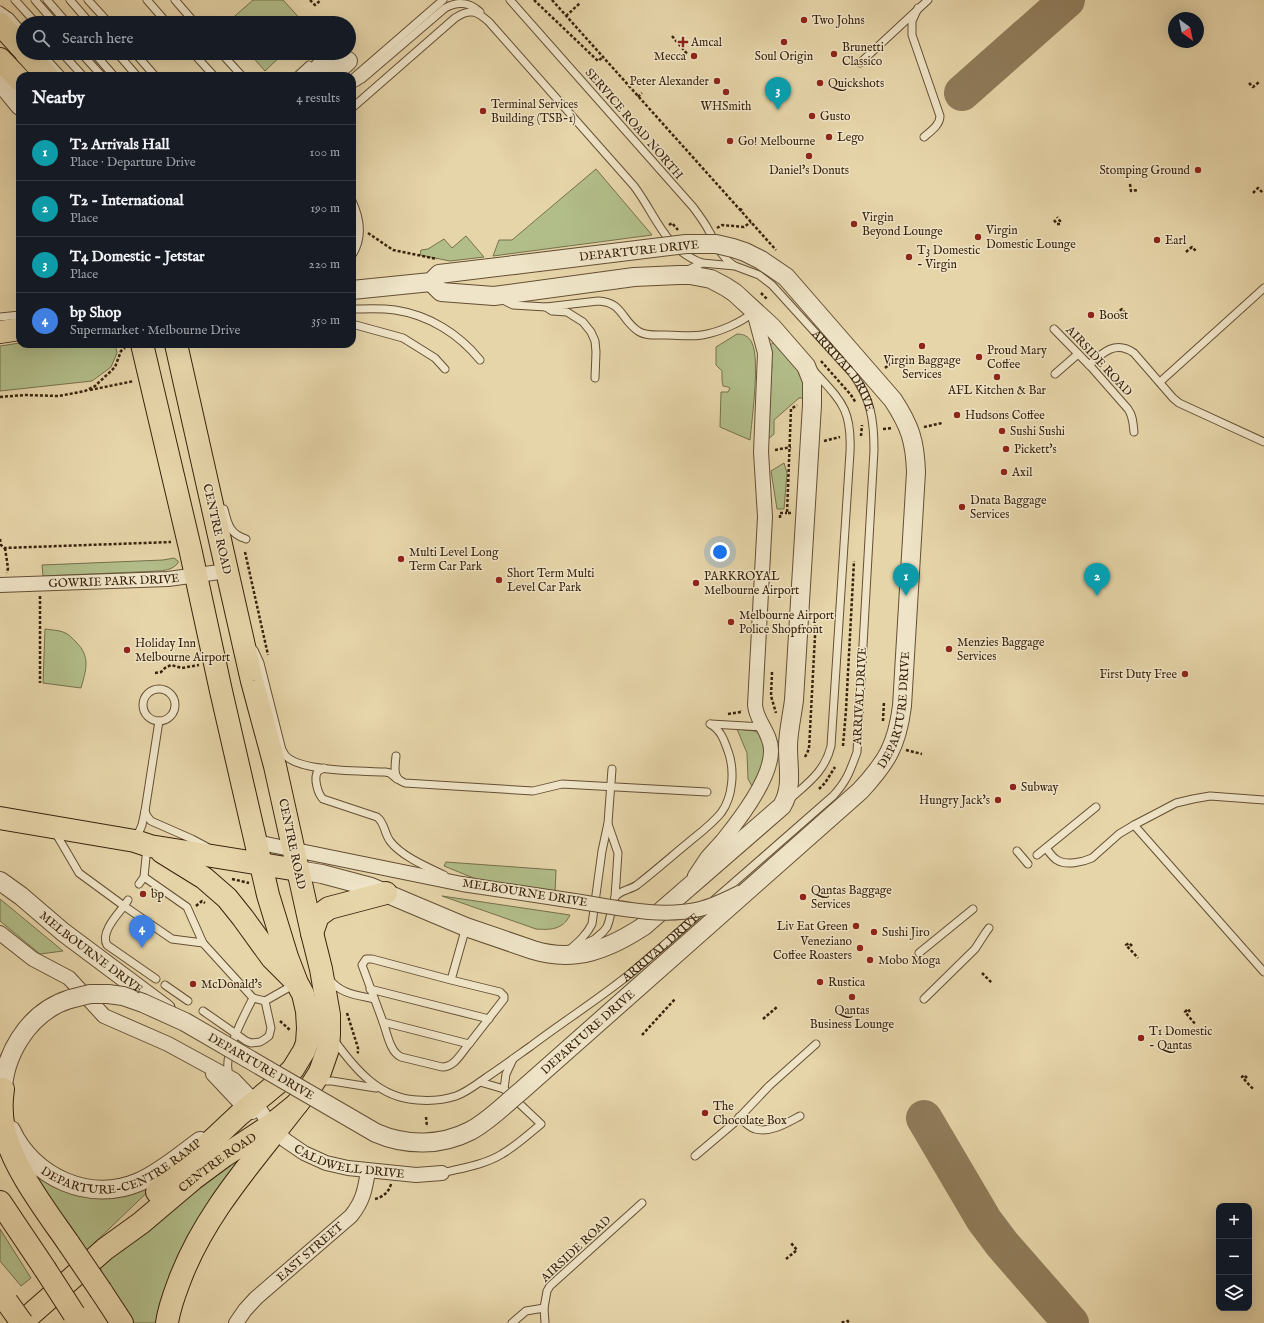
<!DOCTYPE html>
<html lang="en">
<head>
<meta charset="utf-8">
<style>
	body { margin:0; font-family:"IM FELL English",serif; background:#20242c; color:#f1f3f6 }
	.controls { position:absolute; right:12px; bottom:12px; display:grid; overflow:hidden; border-radius:8px; box-shadow:0 4px 16px #0002 }
	.controls button { width:36px; height:36px; display:grid; place-items:center; padding:0; border:0; border-bottom:1px solid #363941; background:#171b24; color:#f1f3f6; font:20px sans-serif }
	.compass { position:absolute; left:1168px; top:12px; width:36px; height:36px; border-radius:50%; background:#171b24; box-shadow:0 4px 16px #0002; rotate:147deg }
	.you { position:absolute; left:720px; top:552px; width:14px; height:14px; margin:-10px; border:3px solid #fff; border-radius:50%; background:#1a73e8; box-shadow:0 0 0 6px #1a73e833 }
	.badge { display:grid; place-items:center; width:26px; height:26px; border-radius:50%; background:#db2777; color:#fff; font-size:13px; font-weight:700 }
	.pin { position:absolute; translate:-50% -33px; filter:drop-shadow(0 1px 2px #0008) }
	.pin::after { content:''; position:absolute; top:21px; width:14px; height:12px; background:inherit; clip-path:polygon(0 0,100% 0,50% 100%) }
	.list { margin:0; padding:0; list-style:none }
	h2 { display:flex; justify-content:space-between; align-items:center; height:52px; margin:0; padding:0 16px; font-size:17px }
	h2 small { font-size:13px; font-weight:400; color:#9ea1a6 }
	.list li { display:grid; grid-template-columns:26px 1fr auto; gap:12px; align-items:center; box-sizing:border-box; height:56px; padding:0 16px; border-top:1px solid #363941 }
	.list b { display:block; font-size:15px; white-space:nowrap }
	.list p { margin:0; font-size:13px; white-space:nowrap; color:#9ea1a6 }
	.list em { font-size:13px; font-style:normal; color:#9ea1a6 }
	.icon { flex:none; width:22px; height:22px; fill:none; stroke:currentColor; stroke-width:2; stroke-linecap:round; stroke-linejoin:round }
	.map { position:relative; flex:none; width:1264px; height:1323px; overflow:hidden }
	.search { position:absolute; background:#171b24; box-shadow:0 4px 16px #0002; left:16px; top:16px; width:340px; height:44px; display:flex; align-items:center; gap:10px; box-sizing:border-box; padding:0 14px; border-radius:22px; color:#9ea1a6; font-size:15px }
	.panel { position:absolute; background:#171b24; box-shadow:0 4px 16px #0002; left:16px; top:72px; width:340px; height:276px; border-radius:12px }
	.map>svg:first-child { display:block }
</style>
</head>
<body>
<div class="map">
<svg width="1264" height="1323" viewBox="0 0 1264 1323">
	<rect width="100%" height="100%" fill="#e6d5a9"/>
	<filter id="stains"><feTurbulence type="fractalNoise" baseFrequency=".005" numOctaves="4"/><feColorMatrix values="0 0 0 0 .2 0 0 0 0 .09 0 0 0 0 .02 0 0 0 .5 -.17"/></filter>
	<radialGradient id="worn" r=".72"><stop offset=".6" stop-color="#630" stop-opacity="0"/><stop offset="1" stop-color="#630" stop-opacity=".3"/></radialGradient>
	<path fill="#b2be8a" stroke="#76704c" d="M253,0H283L304,23H227Z
		M249,53H284L265,71Z
		M596,169L652,235L493,256L499,240H512Z
		M466,236L484,257L450,261L420,255L421,250L428,249L444,239L452,248Z
		M737,334C743,334 749,336 752,343C760,359 752,419 750,440L720,427L721,392H728L730,388L728,387L723,386L722,380V371L716,365V347Z
		M774,342L799,371L803,377L806,398H799L774,420V434L767,440L772,365L769,346Z
		M20,343L115,344L117,353L111,367L92,381L0,391V346Z
		M784,463L787,473L784,509H777L771,471Z
		M174,558L178,561V563C173,569 167,570 160,571L43,576L42,565L163,560Z
		M45,629C51,630 58,630 63,632C69,634 72,638 76,642C91,657 86,670 81,688L43,683Z
		M737,729L754,731L761,734L767,758L753,788L748,779L747,753Z
		M446,862L556,870L555,892L481,881L444,866Z
		M442,896L570,915C563,930 550,930 536,929Z
		M0,899L63,951L40,954L0,921Z
		M240,1158L160,1323H131L113,1295L100,1268L188,1192Z
		M26,1163L53,1183L161,1179L85,1252Z
		M0,1229L31,1278L21,1286L0,1261Z"/>
	<g fill="none" stroke-linecap="round" stroke-linejoin="round">
		<path stroke="#907c5b" stroke-width="36" d="M962,93L1067,0
			M924,1118L984,1220L1002,1244L1071,1323"/>
		<defs>
			<g id="service">
				<path d="M15,0L36,23"/>
				<path d="M35,0L55,23"/>
				<path d="M47,0L67,23"/>
				<path d="M70,0L90,23"/>
				<path d="M88,0L109,23"/>
				<path d="M147,0L167,23"/>
				<path d="M175,0L195,23"/>
				<path d="M510,0L693,207C699,215 705,223 709,231C717,244 720,256 733,265"/>
				<path d="M918,8L912,21V35L940,116C940,125 931,131 924,137"/>
				<path d="M0,10L10,17L23,32"/>
				<path d="M41,53L62,76"/>
				<path d="M62,53L83,76"/>
				<path d="M81,53L102,76"/>
				<path d="M94,53L114,76"/>
				<path d="M117,53L137,76"/>
				<path d="M135,53L155,76"/>
				<path d="M193,53L214,76"/>
				<path d="M221,53L242,76"/>
				<path d="M860,63L928,0"/>
				<path d="M297,76L309,65"/>
				<path d="M352,79L443,0"/>
				<path d="M352,85L362,79L445,8C458,1 469,2 480,12"/>
				<path d="M352,108L455,18C470,8 477,11 489,22L634,186C656,215 664,249 702,263"/>
				<path d="M352,201C360,218 363,238 352,255"/>
				<path id="s1" d="M686,271L702,263L735,266L759,275L772,285L852,373C871,398 874,420 874,450L857,752C850,771 847,781 833,796L714,900"/>
				<path d="M501,299L513,305L546,307L552,311L567,312L583,322L591,332L595,341L596,352L595,378"/>
				<path d="M546,307L598,301C623,302 621,320 638,331C645,336 656,335 665,335C677,335 690,337 702,335C720,332 740,323 754,312"/>
				<path d="M352,309C366,309 381,308 395,310C429,315 459,334 480,360"/>
				<path d="M0,317L20,315"/>
				<path d="M352,324L403,338L435,358L445,369"/>
				<path d="M1054,329L1092,368L1128,409C1133,416 1133,423 1134,432"/>
				<path d="M1089,365C1103,352 1116,340 1134,353L1173,398L1179,403L1264,442"/>
				<path d="M1055,374L1078,354"/>
				<path d="M1160,382L1264,288"/>
				<path d="M224,509C228,525 230,534 246,539"/>
				<path d="M254,650L260,663L282,750C283,751 284,753 285,755C299,772 364,771 385,772L390,773L397,779"/>
				<circle cx="159" cy="705" r="16"/>
				<path d="M711,724L763,727"/>
				<path d="M396,756C395,767 392,779 405,783L533,791L562,784L707,792"/>
				<path d="M324,768L318,771C313,778 318,794 323,799L377,817C385,823 384,833 390,841C401,856 427,867 444,875"/>
				<path d="M790,799C809,782 825,771 831,746L850,452C852,409 841,401 814,371"/>
				<path d="M145,811L147,816L151,821L192,839L207,847"/>
				<path d="M1134,825L1264,972"/>
				<path d="M55,832L79,873L124,906C117,915 100,933 107,945L156,979"/>
				<path d="M136,839L142,825L145,811L159,721"/>
				<path d="M1046,848C1049,852 1053,858 1057,860C1066,866 1083,862 1092,858L1119,834L1134,825L1176,803L1193,799L1210,796L1264,800"/>
				<path d="M1017,851L1028,864"/>
				<path d="M1037,855L1096,807"/>
				<path d="M144,877L187,907L203,943"/>
				<path d="M139,884L144,877L147,847"/>
				<path d="M615,897C620,890 630,890 637,885C655,871 672,856 689,842C700,833 712,824 721,813C733,797 735,770 728,751C724,740 721,730 710,724"/>
				<path d="M128,900L124,906L172,939L203,943L253,998L265,1001L295,984"/>
				<path d="M578,947L595,939L603,932L607,927L609,921L615,897L618,853L608,824"/>
				<path d="M567,952C577,943 586,936 592,924L602,851L608,823L612,769"/>
				<path d="M919,953L973,909"/>
				<path d="M330,980C341,994 357,995 374,999"/>
				<path d="M451,980L372,959H366L362,965L383,1022L469,1044L504,999V996L500,992L451,980L466,927"/>
				<path d="M165,985L188,1001"/>
				<path d="M370,989L489,1019"/>
				<path d="M924,999L975,949L986,932L989,928"/>
				<path d="M203,1011L246,1041L251,1043L260,1042L265,1039L269,1036L271,1028L265,1001"/>
				<path d="M383,1022C387,1033 390,1052 401,1057L442,1067C455,1067 461,1053 469,1044"/>
				<path id="s2" d="M334,1040C355,1069 379,1098 417,1100C429,1101 444,1100 456,1096C467,1092 477,1084 487,1077C502,1067 517,1056 531,1046C564,1021 599,999 631,973C655,953 679,932 702,911"/>
				<path d="M230,1076C220,1059 245,1014 253,998"/>
				<path d="M319,1081H332L376,1088"/>
				<path d="M504,1089L506,1074L513,1059"/>
				<path d="M739,1117C743,1121 749,1127 755,1129C771,1133 787,1123 800,1116"/>
				<path d="M695,1156L734,1123L769,1086L816,1044"/>
				<path d="M442,1173C462,1168 484,1165 502,1154C516,1146 529,1134 541,1124L504,1089L480,1082"/>
				<path d="M544,1308L545,1323"/>
				<path d="M512,1323L526,1311L544,1308L547,1291L550,1286L642,1203"/>
			</g>
			<g id="minor">
				<path id="s3" d="M0,585L168,579L227,571"/>
				<path d="M256,842L462,884L568,900"/>
				<path d="M695,876C699,870 703,864 707,858C712,852 718,846 723,840C740,819 772,777 771,750C771,733 756,721 755,705L765,517L761,452L765,353L754,312"/>
				<path id="s4" d="M0,933L33,959L69,978L104,1016L168,1044L234,1080L255,1102L268,1122L285,1140L304,1153L326,1163L348,1168L416,1175L442,1173"/>
				<path d="M213,1074L246,1109L252,1112"/>
				<path id="s5" d="M236,1323L245,1310L256,1298L351,1216C363,1201 365,1190 368,1171"/>
			</g>
			<g id="tertiary">
				<path d="M310,76L335,53"/>
				<path d="M331,76L348,61"/>
				<path d="M0,82L20,106"/>
				<path d="M352,290L431,282L439,274L514,265"/>
				<path d="M298,870L322,874L371,887L466,927L533,950C575,963 609,949 644,926L782,806C793,787 788,769 788,747C788,732 792,716 794,700L812,405V381L806,366L772,327L735,293L726,287L711,279L690,275H679L634,277L494,296L441,292L431,282"/>
				<path id="s6" d="M0,881L21,896L63,932L166,1009"/>
				<path d="M3,1102C0,1058 28,1012 70,999"/>
				<path id="s7" d="M11,1130C33,1178 90,1203 139,1182C160,1173 181,1155 200,1141"/>
			</g>
			<g id="primary">
				<path d="M0,24L23,49"/>
				<path d="M26,53L47,76"/>
				<path d="M0,59L20,80"/>
				<path d="M0,332L20,329"/>
				<path d="M142,344L190,548L221,691L268,895L287,957L297,983L303,994L307,1011L308,1028L307,1043L304,1051L293,1069L285,1077L239,1115L157,1192"/>
				<path d="M0,818L135,841L150,846L298,870"/>
				<path d="M162,852L204,878L227,898L243,918L272,958L291,977"/>
				<path d="M312,933L318,916L329,908L386,893"/>
				<path id="s8" d="M21,1323L105,1249L141,1223L193,1179L224,1156L271,1125L297,1104L310,1088L320,1072L328,1049L329,1034V1015L321,969L312,933L275,766L252,681L227,571L176,344"/>
			</g>
			<path id="motorway" d="M3,1089C1,1102 1,1115 4,1129C12,1167 47,1212 69,1244
				M0,1202L45,1269
				M101,1291L122,1323
				M167,1323C169,1308 174,1295 179,1282C204,1214 254,1160 297,1104"/>
		</defs>
		<use href="#service" stroke="#644f34" stroke-width="9"/>
		<use href="#minor" stroke="#644f34" stroke-width="16"/>
		<use href="#tertiary" stroke="#644f34" stroke-width="20"/>
		<use href="#primary" stroke="#39220d" stroke-width="24"/>
		<use href="#motorway" stroke="#39220d" stroke-width="24"/>
		<path stroke="#39220d" stroke-width="2.5" stroke-dasharray="3 2" stroke-linecap="butt" d="M310,0L315,5L321,0
			M534,0L598,61L603,57
			M552,0L776,250
			M566,16L580,3
			M672,36L688,55
			M1249,83L1253,87L1259,82
			M638,97L642,93
			M1130,184L1131,191L1138,190
			M1253,193L1258,188L1263,193
			M740,211L743,207
			M1054,220L1057,224H1060V221L1057,217
			M669,225L672,223L678,230
			M717,228L722,225L744,227L751,222
			M368,233L393,250L437,259
			M1186,252L1192,247L1197,252
			M761,293L768,300
			M1116,314L1122,309L1126,314
			M821,361L851,395L856,403
			M885,368L891,363
			M90,390L134,381
			M0,397L25,395L59,396L85,391L95,386L110,372L115,367L121,351L125,348
			M924,427L942,423
			M883,429L893,428
			M861,436L862,425
			M824,441L840,437
			M775,450L791,447
			M791,513H787L791,409L797,405
			M780,518V513H787
			M0,539L1,545L4,548L171,542
			M5,548L8,568L7,573
			M245,552L268,655
			M729,591L749,592
			M40,596V683
			M772,672L771,696L776,713
			M155,673L161,672L165,668L171,665L182,668L199,665
			M728,714L741,712V710
			M883,721L884,701
			M843,746L846,710L854,561
			M906,750L922,754
			M805,757L809,749L816,617
			M819,789L825,783L835,767
			M232,879L249,883
			M196,906L202,901L205,903
			M1132,946L1129,943L1126,945L1138,958
			M982,973L992,983
			M1190,1012L1188,1009L1185,1012L1196,1025
			M347,1013L358,1048V1052L357,1053
			M763,1019L777,1007
			M280,1021L291,1031
			M642,1035L675,999
			M1247,1078L1244,1075L1242,1077L1254,1090
			M426,1117L427,1127
			M375,1199C383,1197 389,1192 391,1184
			M786,1259L797,1250L791,1243
			M847,1320L849,1323
			M842,1323L843,1322L844,1323"/>
		<use href="#service" stroke="#efe4c7" stroke-width="7"/>
		<use href="#minor" stroke="#efe4c7" stroke-width="14"/>
		<use href="#tertiary" stroke="#efe4c7" stroke-width="18"/>
		<use href="#primary" stroke="#e6d5a9" stroke-width="22"/>
		<use href="#motorway" stroke="#e6d5a9" stroke-width="22"/>
		<defs>
			<path id="minor-bridge" d="M568,900C610,906 659,919 700,909C713,906 727,899 739,893"/>
			<g id="tertiary-bridge">
				<path id="s9" d="M70,999L90,994H108L123,996L143,1003L185,1022L376,1133C406,1146 441,1146 470,1131C489,1121 505,1104 521,1091L860,791C887,762 897,745 902,706L916,472C915,441 910,426 893,400L786,277L761,260L745,252L733,248L716,244H686L514,265"/>
			</g>
			<path id="motorway-bridge" d="M69,1244L101,1291
				M45,1269L74,1314
				M7,1302L22,1323"/>
		</defs>
		<use href="#minor-bridge" stroke="#644f34" stroke-width="16" stroke-linecap="butt"/>
		<use href="#tertiary-bridge" stroke="#644f34" stroke-width="20" stroke-linecap="butt"/>
		<use href="#motorway-bridge" stroke="#39220d" stroke-width="24" stroke-linecap="butt"/>
		<use href="#minor-bridge" stroke="#efe4c7" stroke-width="14"/>
		<use href="#tertiary-bridge" stroke="#efe4c7" stroke-width="18"/>
		<use href="#motorway-bridge" stroke="#e6d5a9" stroke-width="22"/>
	</g>
	<g fill="#8f2418" stroke="#efe4c7" stroke-width="1.5">
		<circle cx="804" cy="20" r="4"/>
		<path d="M681 36h4v4h4v4h-4v4h-4v-4h-4v-4h4z"/>
		<circle cx="784" cy="42" r="4"/>
		<circle cx="834" cy="54" r="4"/>
		<circle cx="694" cy="56" r="4"/>
		<circle cx="717" cy="81" r="4"/>
		<circle cx="820" cy="83" r="4"/>
		<circle cx="726" cy="92" r="4"/>
		<circle cx="483" cy="111" r="4"/>
		<circle cx="812" cy="116" r="4"/>
		<circle cx="829" cy="137" r="4"/>
		<circle cx="730" cy="141" r="4"/>
		<circle cx="809" cy="156" r="4"/>
		<circle cx="1198" cy="170" r="4"/>
		<circle cx="854" cy="224" r="4"/>
		<circle cx="978" cy="237" r="4"/>
		<circle cx="1157" cy="240" r="4"/>
		<circle cx="909" cy="257" r="4"/>
		<circle cx="1091" cy="315" r="4"/>
		<circle cx="922" cy="346" r="4"/>
		<circle cx="979" cy="357" r="4"/>
		<circle cx="997" cy="377" r="4"/>
		<circle cx="957" cy="415" r="4"/>
		<circle cx="1002" cy="431" r="4"/>
		<circle cx="1006" cy="449" r="4"/>
		<circle cx="1004" cy="472" r="4"/>
		<circle cx="962" cy="507" r="4"/>
		<circle cx="401" cy="559" r="4"/>
		<circle cx="499" cy="580" r="4"/>
		<circle cx="696" cy="583" r="4"/>
		<circle cx="731" cy="622" r="4"/>
		<circle cx="949" cy="649" r="4"/>
		<circle cx="127" cy="650" r="4"/>
		<circle cx="1185" cy="674" r="4"/>
		<circle cx="1013" cy="787" r="4"/>
		<circle cx="998" cy="800" r="4"/>
		<circle cx="143" cy="894" r="4"/>
		<circle cx="803" cy="897" r="4"/>
		<circle cx="856" cy="926" r="4"/>
		<circle cx="874" cy="932" r="4"/>
		<circle cx="860" cy="948" r="4"/>
		<circle cx="870" cy="960" r="4"/>
		<circle cx="820" cy="982" r="4"/>
		<circle cx="193" cy="984" r="4"/>
		<circle cx="852" cy="997" r="4"/>
		<circle cx="1141" cy="1038" r="4"/>
		<circle cx="705" cy="1113" r="4"/>
	</g>
	<g text-anchor="middle" dominant-baseline="central" stroke-width="3" stroke-linejoin="round" paint-order="stroke">
		<g font-size="12" fill="#39220d" stroke="#efe4c7" text-anchor="start">
			<text x="812" y="20">Two Johns</text>
			<text x="691" y="42">Amcal</text>
			<text x="842" y="47">Brunetti<tspan x="842" dy="14">Classico</tspan></text>
			<text x="686" y="56" text-anchor="end">Mecca</text>
			<text x="784" y="56" text-anchor="middle">Soul Origin</text>
			<text x="709" y="81" text-anchor="end">Peter Alexander</text>
			<text x="828" y="83">Quickshots</text>
			<text x="491" y="104">Terminal Services<tspan x="491" dy="14">Building (TSB-1)</tspan></text>
			<text x="726" y="106" text-anchor="middle">WHSmith</text>
			<text x="820" y="116">Gusto</text>
			<text x="837" y="137">Lego</text>
			<text x="738" y="141">Go! Melbourne</text>
			<text x="809" y="170" text-anchor="middle">Daniel's Donuts</text>
			<text x="1190" y="170" text-anchor="end">Stomping Ground</text>
			<text x="862" y="217">Virgin<tspan x="862" dy="14">Beyond Lounge</tspan></text>
			<text x="986" y="230">Virgin<tspan x="986" dy="14">Domestic Lounge</tspan></text>
			<text x="1165" y="240">Earl</text>
			<text x="917" y="250">T3 Domestic<tspan x="917" dy="14">- Virgin</tspan></text>
			<text x="1099" y="315">Boost</text>
			<text x="987" y="350">Proud Mary<tspan x="987" dy="14">Coffee</tspan></text>
			<text x="922" y="360" text-anchor="middle">Virgin Baggage<tspan x="922" dy="14">Services</tspan></text>
			<text x="997" y="390" text-anchor="middle">AFL Kitchen &amp; Bar</text>
			<text x="965" y="415">Hudsons Coffee</text>
			<text x="1010" y="431">Sushi Sushi</text>
			<text x="1014" y="449">Pickett's</text>
			<text x="1012" y="472">Axil</text>
			<text x="970" y="500">Dnata Baggage<tspan x="970" dy="14">Services</tspan></text>
			<text x="409" y="552">Multi Level Long<tspan x="409" dy="14">Term Car Park</tspan></text>
			<text x="507" y="573">Short Term Multi<tspan x="507" dy="14">Level Car Park</tspan></text>
			<text x="704" y="576">PARKROYAL<tspan x="704" dy="14">Melbourne Airport</tspan></text>
			<text x="739" y="615">Melbourne Airport<tspan x="739" dy="14">Police Shopfront</tspan></text>
			<text x="957" y="642">Menzies Baggage<tspan x="957" dy="14">Services</tspan></text>
			<text x="135" y="643">Holiday Inn<tspan x="135" dy="14">Melbourne Airport</tspan></text>
			<text x="1177" y="674" text-anchor="end">First Duty Free</text>
			<text x="1021" y="787">Subway</text>
			<text x="990" y="800" text-anchor="end">Hungry Jack's</text>
			<text x="811" y="890">Qantas Baggage<tspan x="811" dy="14">Services</tspan></text>
			<text x="151" y="894">bp</text>
			<text x="848" y="926" text-anchor="end">Liv Eat Green</text>
			<text x="882" y="932">Sushi Jiro</text>
			<text x="852" y="941" text-anchor="end">Veneziano<tspan x="852" dy="14">Coffee Roasters</tspan></text>
			<text x="878" y="960">Mobo Moga</text>
			<text x="828" y="982">Rustica</text>
			<text x="201" y="984">McDonald's</text>
			<text x="852" y="1010" text-anchor="middle">Qantas<tspan x="852" dy="14">Business Lounge</tspan></text>
			<text x="1149" y="1031">T1 Domestic<tspan x="1149" dy="14">- Qantas</tspan></text>
			<text x="713" y="1106">The<tspan x="713" dy="14">Chocolate Box</tspan></text>
		</g>
		<g font-size="12" fill="#39220d" stroke="#efe4c7">
			<text transform="translate(634 124) rotate(49)">SERVICE ROAD NORTH</text>
			<text transform="translate(639 251) rotate(-6)">DEPARTURE DRIVE</text>
			<text transform="translate(1099 361) rotate(47)">AIRSIDE ROAD</text>
			<text stroke="none"><textPath href="#s1" startOffset="205">ARRIVAL DRIVE</textPath></text>
			<text transform="translate(217 529) rotate(77)">CENTRE ROAD</text>
			<text stroke="none"><textPath href="#s3" startOffset="114">GOWRIE PARK DRIVE</textPath></text>
			<text transform="translate(860 696) rotate(-87)">ARRIVAL DRIVE</text>
			<text stroke="none"><textPath href="#s9" startOffset="1048">DEPARTURE DRIVE</textPath></text>
			<text transform="translate(292 844) rotate(78)">CENTRE ROAD</text>
			<text transform="translate(525 893) rotate(9)">MELBOURNE DRIVE</text>
			<text stroke="none"><textPath href="#s2" startOffset="399">ARRIVAL DRIVE</textPath></text>
			<text stroke="none"><textPath href="#s6" startOffset="116">MELBOURNE DRIVE</textPath></text>
			<text stroke="none"><textPath href="#s9" startOffset="593">DEPARTURE DRIVE</textPath></text>
			<text stroke="none"><textPath href="#s9" startOffset="209">DEPARTURE DRIVE</textPath></text>
			<text stroke="none"><textPath href="#s7" startOffset="138">DEPARTURE-CENTRE RAMP</textPath></text>
			<text stroke="none"><textPath href="#s4" startOffset="428">CALDWELL DRIVE</textPath></text>
			<text stroke="none"><textPath href="#s8" startOffset="254">CENTRE ROAD</textPath></text>
			<text transform="translate(576 1249) rotate(-43)">AIRSIDE ROAD</text>
			<text stroke="none"><textPath href="#s5" startOffset="103">EAST STREET</textPath></text>
		</g>
	</g>
	<rect width="100%" height="100%" filter="url(#stains)"/>
	<rect width="100%" height="100%" fill="url(#worn)"/>
</svg>
<div class="controls">
<button>+</button>
<button>−</button>
<button><svg class="icon" aria-label="layers" viewBox="0 0 24 24"><path d="M12 4l9 5-9 5-9-5zM3 14l9 5 9-5"/></svg></button>
</div>
<svg class="compass" viewBox="-18 -18 36 36"><path d="M0-13l5 13h-10z" fill="#e53935"/><path d="M0 13l5-13h-10z" fill="#9ea1a6"/></svg>
<div class="you"></div>
<div class="pin badge" style="left:906px;top:596px;background:#0f9aa8">1</div>
<div class="pin badge" style="left:1097px;top:596px;background:#0f9aa8">2</div>
<div class="pin badge" style="left:778px;top:110px;background:#0f9aa8">3</div>
<div class="pin badge" style="left:142px;top:948px;background:#3f7fe0">4</div>
<div class="search"><svg class="icon" aria-label="search" viewBox="0 0 24 24"><circle cx="10" cy="10" r="6"/><path d="M15 15l6 6"/></svg>Search here</div>
<section class="panel">
<h2>Nearby<small>4 results</small></h2>
<ul class="list">
<li><span class="badge" style="background:#0f9aa8">1</span><div><b>T2 Arrivals Hall</b><p>Place · Departure Drive</p></div><em>100 m</em></li>
<li><span class="badge" style="background:#0f9aa8">2</span><div><b>T2 - International</b><p>Place</p></div><em>190 m</em></li>
<li><span class="badge" style="background:#0f9aa8">3</span><div><b>T4 Domestic - Jetstar</b><p>Place</p></div><em>220 m</em></li>
<li><span class="badge" style="background:#3f7fe0">4</span><div><b>bp Shop</b><p>Supermarket · Melbourne Drive</p></div><em>350 m</em></li>
</ul>
</section>
</div>
</body>
</html>
